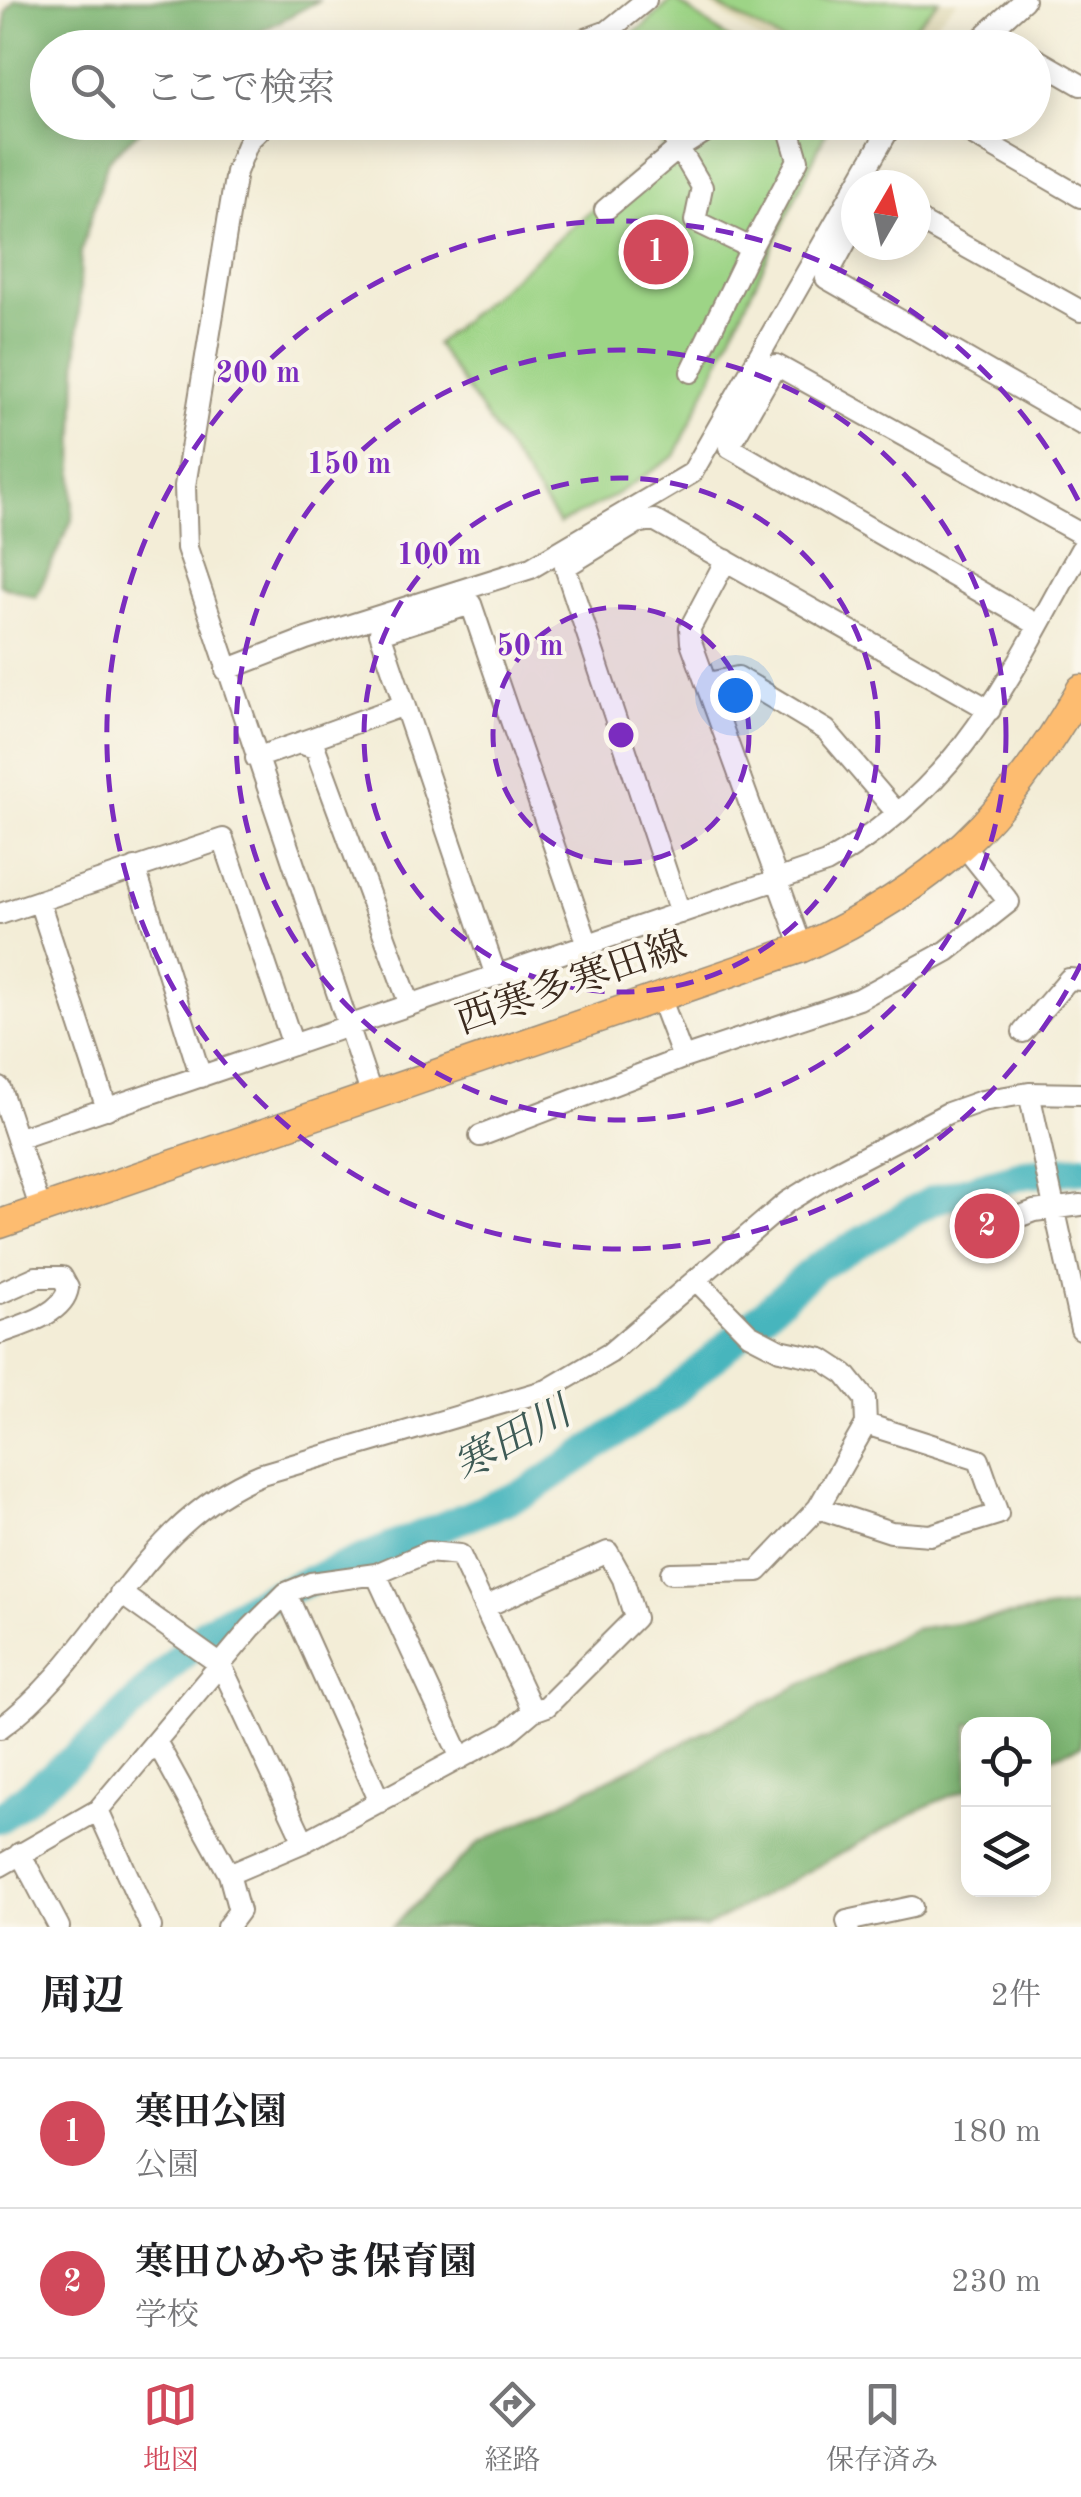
<!DOCTYPE html>
<html lang="ja">
<head>
<meta charset="utf-8">
<style>
	body { margin:0; font-family:"Old Standard TT","Noto Serif JP",serif; background:#f6f6f6; color:#202124 }
	.controls { position:absolute; right:30px; bottom:30px; display:grid; overflow:hidden; border-radius:20px; box-shadow:0 5px 25px #0003 }
	.controls button { width:90px; height:90px; display:grid; place-items:center; padding:0; border:0; border-bottom:2px solid #e0e0e0; background:#fff; color:#202124; font:50px sans-serif }
	.compass { position:absolute; left:841px; top:170px; width:90px; height:90px; border-radius:50%; background:#fff; box-shadow:0 5px 25px #0003; rotate:9deg }
	.you { position:absolute; left:735px; top:695px; width:35px; height:35px; margin:-25px; border:8px solid #fff; border-radius:50%; background:#1a73e8; box-shadow:0 0 0 15px #1a73e833 }
	.badge { display:grid; place-items:center; width:65px; height:65px; border-radius:50%; background:#d1495b; color:#fff; font-size:32px; font-weight:700 }
	.pin { position:absolute; translate:-50% -50%; border:5px solid #fff; box-shadow:0 2px 10px #0006 }
	.list { margin:0; padding:0; list-style:none }
	h2 { display:flex; justify-content:space-between; align-items:center; height:130px; margin:0; padding:0 40px; font-size:42px }
	h2 small { font-size:32px; font-weight:400; color:#757577 }
	.list li { display:grid; grid-template-columns:65px 1fr auto; gap:30px; align-items:center; box-sizing:border-box; height:150px; padding:0 40px; border-top:2px solid #e0e0e0 }
	.list b { display:block; font-size:38px; white-space:nowrap }
	.list p { margin:0; font-size:32px; white-space:nowrap; color:#757577 }
	.list em { font-size:32px; font-style:normal; color:#757577 }
	.icon { flex:none; width:55px; height:55px; fill:none; stroke:currentColor; stroke-width:2; stroke-linecap:round; stroke-linejoin:round }
	.map { position:relative; flex:none; width:1081px; height:1927px; overflow:hidden }
	.search { position:absolute; background:#fff; box-shadow:0 5px 25px #0003; left:30px; right:30px; top:30px; height:110px; display:flex; align-items:center; gap:25px; box-sizing:border-box; padding:0 35px; border-radius:55px; color:#757577; font-size:38px }
	.sheet { height:430px; background:#fff }
	nav { display:flex; justify-content:space-around; align-items:center; box-sizing:border-box; height:140px; border-top:2px solid #e0e0e0; background:#fff; font-size:28px; color:#757577 }
	nav a { display:grid; justify-items:center; gap:5px }
	nav .on { color:#d1495b }
	.map>svg:first-child { display:block }
</style>
</head>
<body>
<div class="map">
<svg width="1081" height="1927" viewBox="0 0 1081 1927">
	<rect width="100%" height="100%" fill="#fbf7ec"/>
	<filter id="ink" filterUnits="userSpaceOnUse"><feTurbulence type="fractalNoise" baseFrequency=".01" numOctaves="2"/><feDisplacementMap in="SourceGraphic" scale="20" xChannelSelector="R" yChannelSelector="G"/><feConvolveMatrix kernelMatrix="1 2 1 2 8 2 1 2 1" color-interpolation-filters="sRGB"/></filter>
	<filter id="wash" filterUnits="userSpaceOnUse"><feTurbulence type="fractalNoise" baseFrequency=".0048" numOctaves="4" result="noise"/><feDisplacementMap in="SourceGraphic" scale="40" xChannelSelector="R" yChannelSelector="G"/><feGaussianBlur stdDeviation="2.25" result="paint"/><feColorMatrix in="noise" values="0 0 0 0 0 0 0 0 0 0 0 0 0 0 0 0 0 1.4 0 .05"/><feComposite in="paint" operator="in"/></filter>
	<g filter="url(#wash)">
		<rect width="100%" height="100%" fill="#f3edd7"/>
		<path fill="#e2dcba" d="M702,0H958L911,48L770,47Z"/>
		<path fill="#9dd486" stroke="#6c7f52" stroke-width="2.5" d="M672,0H675L740,47H611L644,26Z
			M707,0H939L896,47H793Z
			M649,123H830L675,456L609,499L559,524L436,344L664,148Z"/>
		<path fill="#7eb673" stroke="#5c7048" stroke-width="2.5" d="M15,0H320L232,47L48,48V122L148,123L108,160L81,251L72,520L36,597L0,585V146L6,12Z
			M1081,1605V1746L1044,1760V1724H968V1789L933,1803L706,1927H392L479,1843L914,1629Z"/>
		<g fill="none" stroke-linecap="round" stroke-linejoin="round">
			<path stroke="#46b5bd" stroke-width="30" d="M0,1818L104,1734L207,1630L257,1602L529,1491L666,1399L817,1267L933,1200L1025,1174L1081,1169"/>
		</g>
	</g>
	<g filter="url(#ink)">
		<g fill="none" stroke-linecap="round" stroke-linejoin="round">
			<defs>
				<path id="minor" d="M561,48L608,31L646,0
					M971,48L1024,0
					M1000,48L1006,42L1015,48
					M1034,58L1081,85
					M268,122L249,140L236,172L185,486L187,548L372,1096
					M951,122L1081,197
					M857,185L893,122
					M605,210L679,148L664,122
					M916,219L1081,311
					M856,223L826,278L1081,424
					M751,248L798,160L787,122
					M691,372L751,248L695,221L702,187L679,148L721,122
					M726,560L690,628L691,642L802,948
					M1038,625L729,447L776,365L1081,534
					M226,670L306,639L531,568L692,473L856,186
					M708,683L738,677L826,730L897,813
					M299,743L404,705
					M256,758L299,743L315,748L410,1005
					M135,868L201,1077
					M39,901L107,1109
					M680,913L565,567L637,523L654,520L990,710
					M0,914L223,839L293,1045
					M496,976L380,633L471,604L588,945
					M660,997L683,1058
					M1023,1032L1069,979L1081,980
					M0,1088L41,1210
					M1029,1093L1081,1329
					M480,1136L683,1058L859,999L947,951L1009,902L965,847
					M17,1139L826,863C962,787 1009,678 1081,549
					M970,1235L1034,1211L1081,1205
					M0,1293L36,1277H62L68,1288C64,1314 23,1325 0,1333
					M818,1508L891,1532L930,1535L998,1514L979,1460L866,1424
					M671,1573L758,1571L818,1508L866,1424L865,1399L845,1374L822,1359L780,1350L749,1334L697,1281
					M376,1574L461,1758
					M120,1593L221,1665L304,1842
					M286,1593L380,1802
					M0,1728C101,1655 139,1523 262,1474L547,1390L610,1353L787,1202L837,1171L948,1113L982,1101L1029,1093L1081,1094
					M157,1743L229,1874
					M98,1810L151,1927
					M20,1853L59,1927
					M0,1866L98,1810L251,1628L286,1593L311,1583L376,1574L428,1552L460,1555L533,1711
					M227,1927L239,1911L229,1874L304,1842L507,1733L533,1711L547,1706L635,1618L623,1579L608,1552L487,1606
					M849,1927L847,1921L912,1907"/>
				<path id="major" d="M0,1224L802,948C936,887 1008,817 1081,689"/>
			</defs>
			<use href="#minor" stroke="#978c7a" stroke-width="24"/>
			<use href="#major" stroke="#978c7a" stroke-width="31"/>
			<use href="#minor" stroke="#fff" stroke-width="20"/>
			<use href="#major" stroke="#fdbc70" stroke-width="28"/>
		</g>
	</g>
	<circle cx="621" cy="735" r="128" fill="#7b2cbf" fill-opacity=".12"/>
	<g fill="none" stroke="#7b2cbf" stroke-width="5" stroke-dasharray="18 12">
		<circle cx="621" cy="735" r="128"/>
		<circle cx="621" cy="735" r="257"/>
		<circle cx="621" cy="735" r="385"/>
		<path d="M1081 964A514 514 0 1 1 1081 506"/>
	</g>
	<g text-anchor="middle" dominant-baseline="central" stroke-width="8" stroke-linejoin="round" paint-order="stroke">
		<g font-size="40" fill="#3b2a1e" stroke="#fbf7ec">
			<text transform="translate(572 985) rotate(-19)">西寒多寒田線</text>
		</g>
		<g font-size="42" font-style="italic" fill="#3f5b56" stroke="#fbf7ec">
			<text transform="translate(513 1441) rotate(-29)">寒田川</text>
		</g>
	</g>
	<circle cx="621" cy="735" r="15" fill="#7b2cbf" stroke="#fbf7ec" stroke-width="5"/>
	<g font-size="30" text-anchor="middle" font-weight="bold" fill="#7b2cbf" stroke="#fbf7ec" stroke-width="8" stroke-linejoin="round" paint-order="stroke">
		<text x="258" y="382">200 m</text>
		<text x="349" y="473">150 m</text>
		<text x="439" y="564">100 m</text>
		<text x="530" y="655">50 m</text>
	</g>
</svg>
<div class="controls">
<button><svg class="icon" aria-label="locate" viewBox="0 0 24 24"><circle cx="12" cy="12" r="6"/><path d="M12 2v4M12 18v4M2 12h4M18 12h4"/></svg></button>
<button><svg class="icon" aria-label="layers" viewBox="0 0 24 24"><path d="M12 4l9 5-9 5-9-5zM3 14l9 5 9-5"/></svg></button>
</div>
<svg class="compass" viewBox="-18 -18 36 36"><path d="M0-13l5 13h-10z" fill="#e53935"/><path d="M0 13l5-13h-10z" fill="#757577"/></svg>
<div class="you"></div>
<div class="pin badge" style="left:656px;top:252px">1</div>
<div class="pin badge" style="left:987px;top:1226px">2</div>
<div class="search"><svg class="icon" aria-label="search" viewBox="0 0 24 24"><circle cx="10" cy="10" r="6"/><path d="M15 15l6 6"/></svg>ここで検索</div>
</div>
<section class="sheet">
<h2>周辺<small>2件</small></h2>
<ul class="list">
<li><span class="badge">1</span><div><b>寒田公園</b><p>公園</p></div><em>180 m</em></li>
<li><span class="badge">2</span><div><b>寒田ひめやま保育園</b><p>学校</p></div><em>230 m</em></li>
</ul>
</section>
<nav>
<a class="on"><svg class="icon" aria-label="map" viewBox="0 0 24 24"><path d="M3 6l6-2 6 2 6-2v14l-6 2-6-2-6 2zM9 4v14M15 6v14"/></svg>地図</a>
<a><svg class="icon" aria-label="directions" viewBox="0 0 24 24"><path d="M12 3l9 9-9 9-9-9zM9 14v-3h6M13 9l2 2-2 2"/></svg>経路</a>
<a><svg class="icon" aria-label="saved" viewBox="0 0 24 24"><path d="M7 4h10v16l-5-4-5 4z"/></svg>保存済み</a>
</nav>
</body>
</html>
